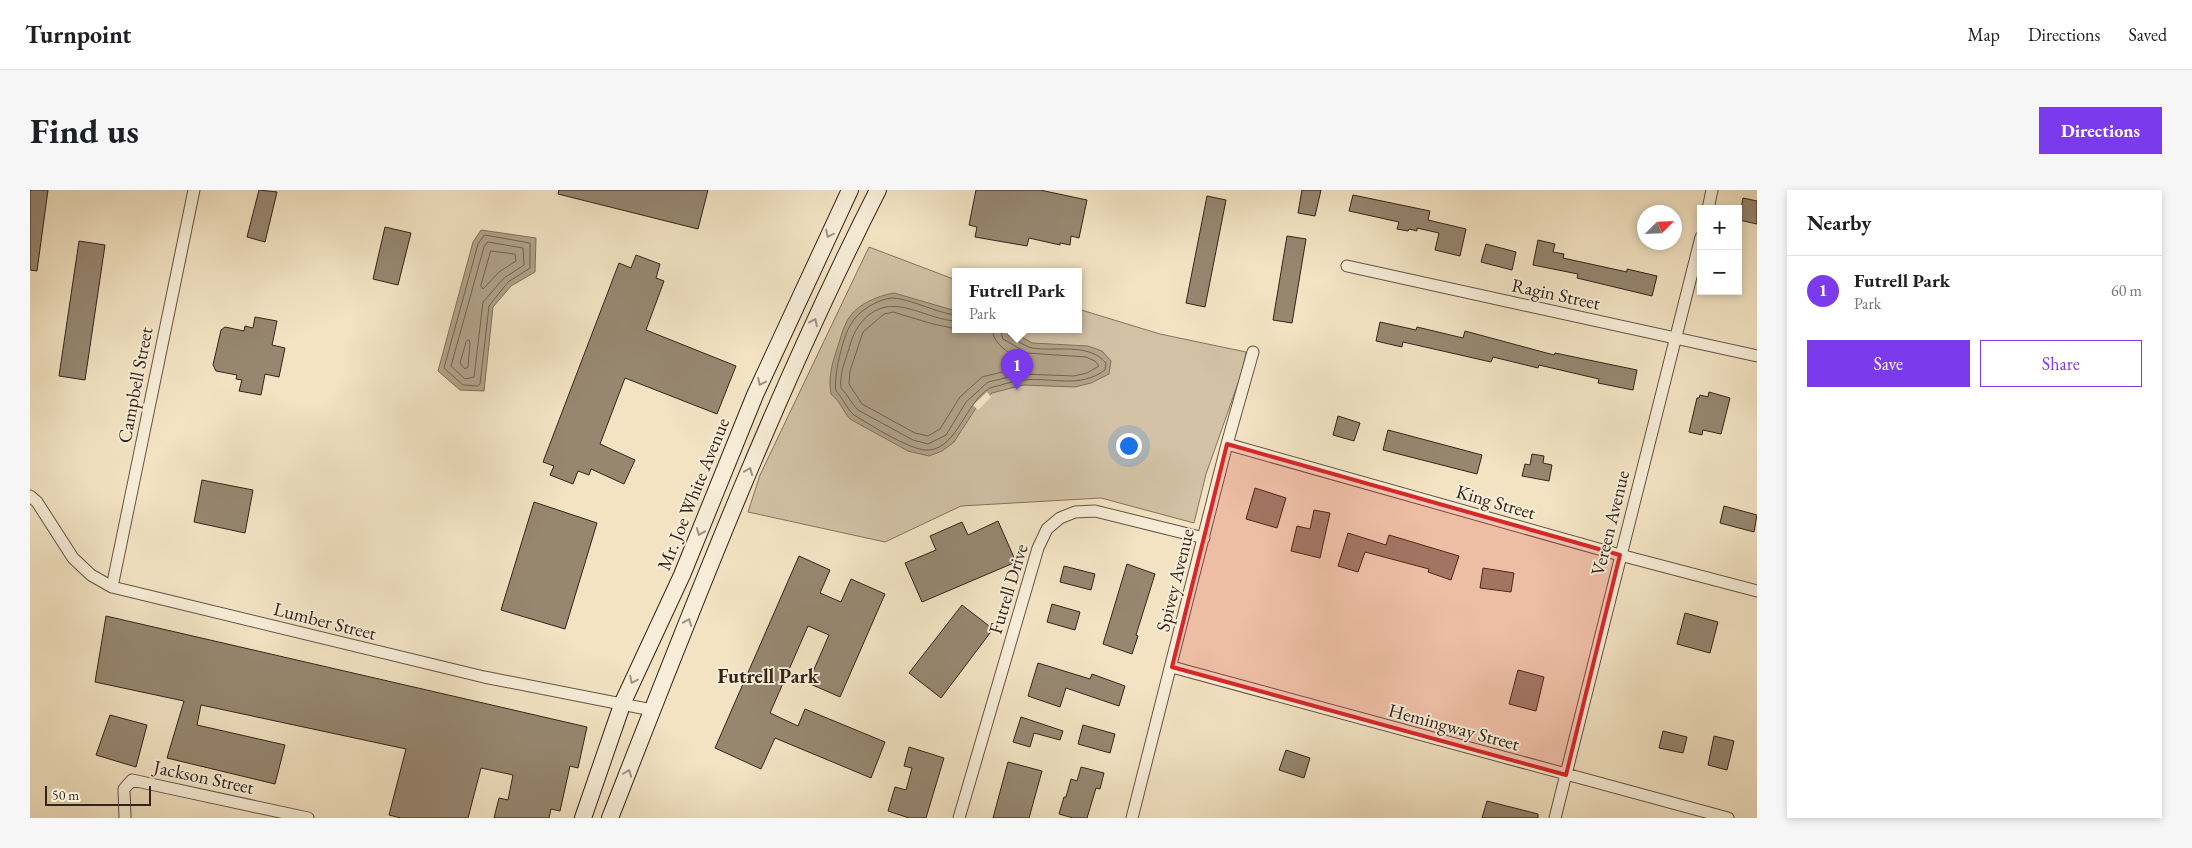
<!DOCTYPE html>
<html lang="en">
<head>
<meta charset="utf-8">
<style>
	body { margin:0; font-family:"EB Garamond",serif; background:#f6f6f6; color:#202124 }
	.controls { position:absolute; right:15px; top:15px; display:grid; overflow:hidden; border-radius:0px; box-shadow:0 2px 8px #0003 }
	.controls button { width:45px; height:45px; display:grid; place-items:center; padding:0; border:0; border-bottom:1px solid #e0e0e0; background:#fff; color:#202124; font:25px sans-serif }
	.compass { position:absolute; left:1607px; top:15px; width:45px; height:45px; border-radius:50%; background:#fff; box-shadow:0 2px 8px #0003; rotate:66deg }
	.scale { position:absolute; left:15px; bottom:12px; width:106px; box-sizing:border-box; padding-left:5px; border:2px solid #342318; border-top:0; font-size:14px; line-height:18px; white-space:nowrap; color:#342318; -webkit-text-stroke:4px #f7edd8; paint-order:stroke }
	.you { position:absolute; left:1098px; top:255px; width:18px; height:18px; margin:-12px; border:4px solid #fff; border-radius:50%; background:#1a73e8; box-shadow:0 0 0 8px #1a73e833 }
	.badge { display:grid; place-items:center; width:32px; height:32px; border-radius:50%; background:#7c3aed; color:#fff; font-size:16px; font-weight:700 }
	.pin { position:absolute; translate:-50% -41px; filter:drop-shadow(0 1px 2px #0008) }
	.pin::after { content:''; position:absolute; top:26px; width:18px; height:15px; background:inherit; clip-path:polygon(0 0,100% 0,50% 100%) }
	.popup { position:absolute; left:922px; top:78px; width:130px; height:65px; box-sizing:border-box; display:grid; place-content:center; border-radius:0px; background:#fff; filter:drop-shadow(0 1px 4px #0005); font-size:16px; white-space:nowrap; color:#757577 }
	.popup b { font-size:19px; color:#202124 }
	.popup::after { content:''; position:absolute; left:50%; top:100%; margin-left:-10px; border:10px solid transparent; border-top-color:#fff }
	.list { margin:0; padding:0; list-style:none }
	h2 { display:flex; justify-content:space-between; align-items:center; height:65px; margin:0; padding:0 20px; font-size:21px }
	h2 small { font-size:16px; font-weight:400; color:#757577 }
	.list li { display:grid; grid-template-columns:32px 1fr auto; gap:15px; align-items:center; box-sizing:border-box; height:70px; padding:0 20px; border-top:1px solid #e0e0e0 }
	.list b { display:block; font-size:19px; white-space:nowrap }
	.list p { margin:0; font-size:16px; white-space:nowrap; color:#757577 }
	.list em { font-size:16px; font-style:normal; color:#757577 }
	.actions { display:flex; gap:10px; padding:15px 20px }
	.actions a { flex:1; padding:11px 0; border:1px solid #7c3aed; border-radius:0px; text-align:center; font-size:18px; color:#7c3aed }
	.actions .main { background:#7c3aed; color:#fff }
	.map { position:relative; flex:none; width:1727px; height:628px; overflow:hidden; border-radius:0px }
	header { display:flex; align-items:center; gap:30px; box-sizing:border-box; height:70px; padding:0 25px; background:#fff; border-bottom:1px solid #e0e0e0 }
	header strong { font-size:24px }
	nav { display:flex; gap:28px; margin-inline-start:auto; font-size:18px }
	.intro { display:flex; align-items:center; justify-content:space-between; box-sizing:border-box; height:120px; padding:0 30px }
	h1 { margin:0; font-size:35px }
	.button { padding:12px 22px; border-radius:0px; background:#7c3aed; color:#fff; font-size:18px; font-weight:700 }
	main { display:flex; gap:30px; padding:0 30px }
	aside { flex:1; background:#fff; border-radius:0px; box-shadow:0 2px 8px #0003 }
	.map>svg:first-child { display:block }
</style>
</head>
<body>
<header>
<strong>Turnpoint</strong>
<nav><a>Map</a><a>Directions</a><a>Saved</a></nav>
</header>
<div class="intro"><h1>Find us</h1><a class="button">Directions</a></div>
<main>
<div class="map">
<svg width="1727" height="628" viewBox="0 0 1727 628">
	<rect width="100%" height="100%" fill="#f3e3c3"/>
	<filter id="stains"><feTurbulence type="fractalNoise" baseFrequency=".004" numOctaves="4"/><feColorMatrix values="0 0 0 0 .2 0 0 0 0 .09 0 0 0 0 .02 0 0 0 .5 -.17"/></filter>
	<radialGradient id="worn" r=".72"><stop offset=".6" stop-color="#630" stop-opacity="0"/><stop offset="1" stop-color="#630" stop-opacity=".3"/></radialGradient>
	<path fill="#d3c2a6" stroke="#84725f" d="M839,57L926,90V139H1048V119L1130,144L1216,162L1213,179L1176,284L1164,333L1071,308L931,316L855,352L718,322L730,285Z"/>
	<path fill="#b2a289" stroke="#806f5c" d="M451,40L506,48L505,82L481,96L463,117L454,201L430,200L408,181L443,52Z
		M864,103L926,121V139H978L1002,153L1058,156L1072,161L1081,171L1079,184L1061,193L1045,197L993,195L962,203L946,218L924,252L912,261L899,266L878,261L820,229C813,221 810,211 801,204C798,188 802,174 807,159C810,150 812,141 816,133C824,115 847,106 864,103Z"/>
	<path fill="#f3e3c3" d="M957,202L961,207L948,220L943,215Z"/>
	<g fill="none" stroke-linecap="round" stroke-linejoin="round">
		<path stroke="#736250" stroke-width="1" d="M455,45L500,53V78L478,92L459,116L450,194L448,196L433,195L414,178L448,54Z
			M458,52L493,58L494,75L474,88L453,112L444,187L435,189L421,176L454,57Z
			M461,61L485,64L486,71L469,82L453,99L451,96Z
			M926,125C906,123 879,108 862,108C848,109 828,121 821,134C813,146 803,187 806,201C813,208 816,218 824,225C839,234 884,263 900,260C928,256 935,213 960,198C964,196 970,196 974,194C980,193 987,190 993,190C1022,187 1049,199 1075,180L1076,173C1058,152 1026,162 1002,158C994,156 985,149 978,145L976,139
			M926,131C897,130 867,104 840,124C830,132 825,140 821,152C817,167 809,182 811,198C818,205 821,213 828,220L883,250L898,254L916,245L936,212L958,192L992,184L1044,186L1057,183L1069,176L1065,171L1056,167L997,163L973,149L970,139
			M927,139L903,134L863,122L854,124L833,142L820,181L819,194L832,214L885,243L898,246L910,239L930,207L952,187L1000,175L999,172C984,167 963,156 962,139
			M439,150L440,153L438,177L435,179L430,173L436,152Z"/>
	</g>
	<path fill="#978771" stroke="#342318" d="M0,0H18L7,81L0,80Z
		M229,0L247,2L235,52L217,47Z
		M529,0H678L668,39L528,4Z
		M946,0H1010L1057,10L1049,48L1041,46L1040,55L1030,53V55L999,48L997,56L945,47L947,37L939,35Z
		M1272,0H1291L1285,26L1268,23Z
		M1323,5L1400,21L1398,30L1436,39L1430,66L1405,60L1409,43L1387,38V41L1379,39L1378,41L1367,39L1369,32L1319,21Z
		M1177,6L1196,10L1175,117L1156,113Z
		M1713,8L1727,11V34L1709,30Z
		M355,37L381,43L368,95L343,89Z
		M1257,46L1276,49L1262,133L1243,130Z
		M1508,50L1525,54L1523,62L1534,64L1533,68L1597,82V79L1627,86L1622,106L1547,88L1548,84L1503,75Z
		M49,51L75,55L55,190L29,186Z
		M1456,54L1486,62L1482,80L1451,72Z
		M606,65L630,74L626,88L634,91L616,140L706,176L687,224L595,188L570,254L605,270L594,294L561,279L559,285L548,281L543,294L520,285L524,276L513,272L589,73L601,78Z
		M225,127L247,131L242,155L255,158L249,187L235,184L231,205L209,201L212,190L206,189L207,185L186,181L183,175L191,140L195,137L214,141L215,136L223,138Z
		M1350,132L1386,140L1387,137L1433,148L1435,141L1524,165L1525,163L1607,180L1603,200L1568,193L1569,189L1509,175L1508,178L1463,167L1461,172L1373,152L1372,157L1346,151Z
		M1679,202L1700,208L1691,244L1673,240L1672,245L1659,242L1667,208H1669L1670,205L1678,207Z
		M1308,226L1330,233L1324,251L1303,245Z
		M1358,240L1452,265L1447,284L1353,260Z
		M1502,264L1514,266L1513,273L1522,275L1519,291L1492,286L1495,274L1500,275Z
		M172,290L223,300L215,343L164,332Z
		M1225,298L1256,308L1247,338L1216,329Z
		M504,312L567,333L535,439L471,420Z
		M1694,316L1727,325L1724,342L1690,333Z
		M1284,320L1300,323L1290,368L1261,361L1267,336L1280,339Z
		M968,331L986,372L892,412L875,373L906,360L900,346L932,332L938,345Z
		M1318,343L1356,355L1359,345L1429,366L1421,390L1398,382L1399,379L1335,362L1328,382L1308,376Z
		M769,366L800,380L790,403L811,412L821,389L855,404L810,507L778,493L799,445L778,436L740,523L768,536L775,519L855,552L841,588L745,548L731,579L685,558Z
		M1097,374L1125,384L1106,445L1108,446L1102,464L1073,454Z
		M1034,376L1065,384L1061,400L1030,392Z
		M1453,378L1484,383L1481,402L1450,398Z
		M1022,414L1050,422L1045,440L1017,432Z
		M932,415L963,439L911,508L879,483Z
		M1655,423L1688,432L1680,463L1647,454Z
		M76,426L557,537L548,578L540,576L530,621L521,619L519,628H464L469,608L478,610L483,585L451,578L438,628H371L359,625L376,559L171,515L167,535L255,555L245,594L137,568L154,511L65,492Z
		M1008,473L1060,489L1062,484L1095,496L1089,516L1036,498L1030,517L998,506Z
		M1488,480L1514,487L1506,521L1479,514Z
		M80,525L117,535L106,577L66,565Z
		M991,527L1033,541L1030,550L1004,543L1000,557L983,552Z
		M1053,535L1085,544L1080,563L1048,554Z
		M1633,541L1657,547L1653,563L1629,558Z
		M1684,546L1704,551L1697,580L1678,575Z
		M879,557L914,568L896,628H879L858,621L865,597L876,600L882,578L874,576Z
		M1256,560L1280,568L1274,588L1249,580Z
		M978,572L1012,581L999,628H963Z
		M1051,577L1074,583L1070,599L1066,598L1057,628H1043L1029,624L1034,607H1036L1041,589L1047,591Z
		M1457,611L1508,624V628H1452Z"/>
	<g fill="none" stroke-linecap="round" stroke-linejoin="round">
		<defs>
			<path id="minor" d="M1678,19L1682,0
				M1317,76L1727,166
				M1197,254L1590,365L1727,401
				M0,306L7,312L43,368L61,385L82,397L454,487L622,520
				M82,397L164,0
				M1142,477L1698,628
				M95,628L94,599L102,590L278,628
				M929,628L1008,358L1017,339L1030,328L1045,322L1065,321L1174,348
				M1102,628L1197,254L1223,162
				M1525,628L1671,47"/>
			<path id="secondary" d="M553,628L593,512L652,385L725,205L820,0
				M580,628C663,416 745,203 848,0"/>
		</defs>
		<use href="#minor" stroke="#645343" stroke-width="13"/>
		<use href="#secondary" stroke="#342318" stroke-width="18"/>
		<use href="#minor" stroke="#f7edd8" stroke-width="11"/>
		<use href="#secondary" stroke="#f7edd8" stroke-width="16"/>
	</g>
	<defs><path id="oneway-chevron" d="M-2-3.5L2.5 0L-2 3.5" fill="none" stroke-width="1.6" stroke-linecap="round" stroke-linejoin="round" transform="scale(1.25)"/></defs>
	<g stroke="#9f9282">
		<use href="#oneway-chevron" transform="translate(799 44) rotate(116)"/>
		<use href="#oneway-chevron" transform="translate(784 132) rotate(-65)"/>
		<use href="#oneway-chevron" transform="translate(731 192) rotate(115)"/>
		<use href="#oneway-chevron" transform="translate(719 281) rotate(-68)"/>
		<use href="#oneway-chevron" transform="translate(670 342) rotate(112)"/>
		<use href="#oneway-chevron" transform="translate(658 432) rotate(-68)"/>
		<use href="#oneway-chevron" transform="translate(603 490) rotate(115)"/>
		<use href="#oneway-chevron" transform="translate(598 583) rotate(-69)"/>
	</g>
	<path fill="#d62828" fill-opacity="0.2" stroke="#d62828" stroke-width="4" stroke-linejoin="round" d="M1197,254L1590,365L1536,585L1142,477Z"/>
	<g text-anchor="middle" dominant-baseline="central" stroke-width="4" stroke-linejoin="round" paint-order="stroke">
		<g font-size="19" fill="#342318" stroke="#f7edd8">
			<text transform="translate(1526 104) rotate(12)">Ragin Street</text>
			<text transform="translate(105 195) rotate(-79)">Campbell Street</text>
			<text transform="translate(663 304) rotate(-68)">Mr. Joe White Avenue</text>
			<text transform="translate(1466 312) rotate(16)">King Street</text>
			<text transform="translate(1580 333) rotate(-76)">Vereen Avenue</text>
			<text transform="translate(1145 390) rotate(-76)">Spivey Avenue</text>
			<text transform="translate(978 399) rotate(-73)">Futrell Drive</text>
			<text transform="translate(295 431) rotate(14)">Lumber Street</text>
			<text transform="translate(1424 537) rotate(15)">Hemingway Street</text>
			<text transform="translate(174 587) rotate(12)">Jackson Street</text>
		</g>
		<g font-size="20" font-weight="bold" fill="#342318" stroke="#f7edd8">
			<text x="738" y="486">Futrell Park</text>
		</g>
	</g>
	<rect width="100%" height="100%" filter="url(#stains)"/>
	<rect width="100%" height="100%" fill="url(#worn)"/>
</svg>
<div class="controls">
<button>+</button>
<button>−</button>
</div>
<svg class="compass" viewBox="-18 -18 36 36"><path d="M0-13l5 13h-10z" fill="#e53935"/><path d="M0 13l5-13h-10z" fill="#757577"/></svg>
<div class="scale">50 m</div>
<div class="you"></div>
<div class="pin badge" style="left:987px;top:200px">1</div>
<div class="popup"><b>Futrell Park</b>Park</div>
</div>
<aside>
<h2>Nearby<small></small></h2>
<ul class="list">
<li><span class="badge">1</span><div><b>Futrell Park</b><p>Park</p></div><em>60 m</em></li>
</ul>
<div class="actions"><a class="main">Save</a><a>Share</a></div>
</aside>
</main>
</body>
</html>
